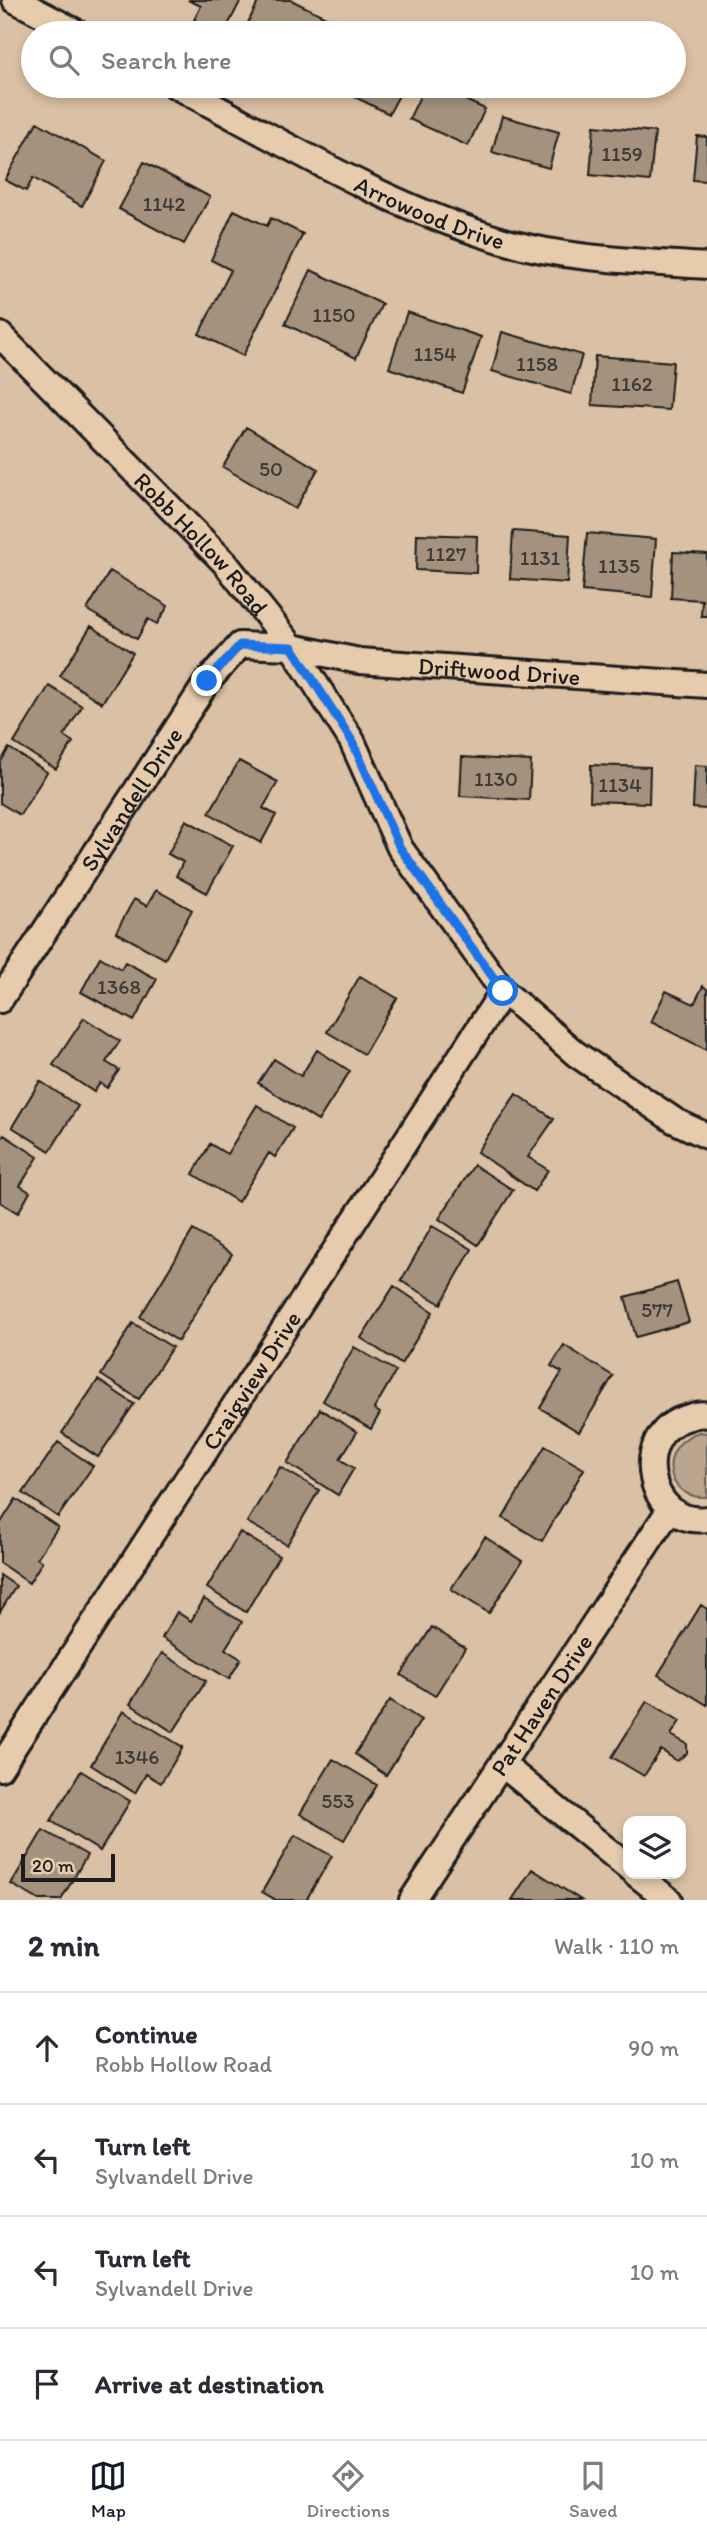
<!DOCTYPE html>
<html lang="en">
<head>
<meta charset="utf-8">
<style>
	body { margin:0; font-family:Itim,sans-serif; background:#f7f7f7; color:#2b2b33 }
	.controls { position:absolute; right:21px; bottom:21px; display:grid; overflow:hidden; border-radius:14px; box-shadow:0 4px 10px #0003 }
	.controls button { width:63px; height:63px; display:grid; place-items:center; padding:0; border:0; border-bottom:2px solid #e1e1e2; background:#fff; color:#2b2b33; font:35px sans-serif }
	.scale { position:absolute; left:21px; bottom:18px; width:94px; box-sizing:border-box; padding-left:7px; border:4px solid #1c1c1c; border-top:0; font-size:19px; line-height:24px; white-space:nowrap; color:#1c1c1c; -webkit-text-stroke:5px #e6cbad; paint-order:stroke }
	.stop { position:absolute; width:21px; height:21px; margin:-16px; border:5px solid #1a73e8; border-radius:50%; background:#fff }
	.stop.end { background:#1a73e8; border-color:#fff; box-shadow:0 2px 7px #0008 }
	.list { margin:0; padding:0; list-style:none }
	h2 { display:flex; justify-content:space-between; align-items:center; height:91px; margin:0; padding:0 28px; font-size:30px }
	h2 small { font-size:23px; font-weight:400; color:#7c7c81 }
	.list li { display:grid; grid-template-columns:46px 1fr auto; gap:21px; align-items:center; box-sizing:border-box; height:112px; padding:0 28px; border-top:2px solid #e1e1e2 }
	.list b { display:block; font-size:26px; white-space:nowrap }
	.list p { margin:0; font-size:23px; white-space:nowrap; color:#7c7c81 }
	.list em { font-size:23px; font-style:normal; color:#7c7c81 }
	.icon { flex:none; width:38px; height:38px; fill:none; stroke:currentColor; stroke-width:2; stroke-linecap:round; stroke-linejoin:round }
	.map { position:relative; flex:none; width:707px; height:1900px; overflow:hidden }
	.search { position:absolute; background:#fff; box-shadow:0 4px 10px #0003; left:21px; right:21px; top:21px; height:77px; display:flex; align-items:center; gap:18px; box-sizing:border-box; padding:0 24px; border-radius:38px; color:#7c7c81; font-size:26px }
	.sheet { height:539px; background:#fff }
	nav { display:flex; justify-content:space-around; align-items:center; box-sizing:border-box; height:98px; border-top:2px solid #e1e1e2; background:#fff; font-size:19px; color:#7c7c81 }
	nav a { display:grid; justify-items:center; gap:4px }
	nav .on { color:#111827 }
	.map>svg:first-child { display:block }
</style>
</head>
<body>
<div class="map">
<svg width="707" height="1900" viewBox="0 0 707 1900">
	<rect width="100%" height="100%" fill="#dac0a4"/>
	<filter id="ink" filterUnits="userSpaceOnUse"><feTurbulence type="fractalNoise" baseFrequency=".0143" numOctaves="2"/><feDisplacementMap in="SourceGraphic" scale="14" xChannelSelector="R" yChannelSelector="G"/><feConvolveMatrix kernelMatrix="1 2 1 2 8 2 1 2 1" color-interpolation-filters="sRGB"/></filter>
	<g filter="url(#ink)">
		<path fill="#baa58e" stroke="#6b6055" stroke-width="2" d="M699,1432L707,1433V1497C663,1500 657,1445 699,1432Z"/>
		<path fill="#a5927e" stroke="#1c1c1c" stroke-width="2" d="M188,0H241L224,33L194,20L201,6Z
			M259,0H291L332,20L326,33H243Z
			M333,86H404L389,114Z
			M425,86H435L485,109L468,146L409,119Z
			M502,116L559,132L549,168L492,152Z
			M37,122L106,161L82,206L33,178L26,191L5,180Z
			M594,126L655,132L650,181L590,175Z
			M697,136L707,137V181L693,180Z
			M144,162L210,197L184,244L119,209Z
			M234,210L267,226L271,218L303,234L243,356L199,334L231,270L211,260Z
			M311,270L382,304L356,358L285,324Z
			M407,312L481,337L462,393L389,368Z
			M502,332L582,355L571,394L492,371Z
			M595,356L673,362L669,410L592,405Z
			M246,427L318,469L295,509L223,467Z
			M513,531L570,535L567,583L510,579Z
			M587,533L656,539L652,597L582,591Z
			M417,534L477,536L476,573L416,570Z
			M673,552L707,554V616H701L702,600L671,598Z
			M110,571L168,606L157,624L148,619L137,639L87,610Z
			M91,626L133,653L102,703L60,676Z
			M49,686L82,706L64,736L73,742L56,769L14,743Z
			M9,748L47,772L20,815L0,803V763Z
			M462,757L531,761L529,800L460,796Z
			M239,761L278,782L263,808L276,815L261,843L209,813Z
			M591,765L650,767L649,803L590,801Z
			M695,765L707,766V809L693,808Z
			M186,820L233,846L207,893L176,876L183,862L168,854Z
			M156,890L192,910L165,959L116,932L134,899L147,906Z
			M100,957L121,969L125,962L157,979L134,1021L81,992Z
			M360,976L397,998L364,1054L327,1032Z
			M703,986L707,989V1050L651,1022L666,991L694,1004Z
			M84,1018L120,1041L106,1062L119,1070L107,1088L100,1083L94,1092L53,1065Z
			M317,1050L350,1071L318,1121L258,1083L274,1059L301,1076Z
			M40,1081L78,1106L50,1151L12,1127Z
			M516,1094L554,1119L528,1157L548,1170L534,1191L477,1152Z
			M257,1105L293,1128L275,1157L269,1153L238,1202L193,1174L210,1144L227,1154Z
			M4,1135L38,1157L20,1186L30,1192L18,1213L0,1202V1141Z
			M474,1165L513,1190L478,1245L439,1219Z
			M432,1226L472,1249L441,1304L401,1281Z
			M193,1230L232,1254L178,1341L140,1317Z
			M677,1282L689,1322L636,1337L625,1297Z
			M394,1286L433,1312L401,1364L361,1338Z
			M133,1323L172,1347L139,1399L101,1375Z
			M564,1345L613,1376L579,1432L540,1408L562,1372L551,1366Z
			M354,1347L396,1371L374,1409L380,1413L371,1429L323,1401Z
			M98,1380L134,1404L98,1457L62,1433Z
			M320,1409L357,1432L340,1459L354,1468L338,1495L287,1463Z
			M58,1442L93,1466L58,1517L23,1493Z
			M545,1446L584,1469L542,1541L503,1518Z
			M280,1467L319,1490L287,1545L247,1522Z
			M16,1499L58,1527L37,1558L42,1562L29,1583L0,1563V1524Z
			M240,1532L279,1556L246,1612L207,1588Z
			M485,1537L522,1561L489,1613L451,1589Z
			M0,1575L16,1586L0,1612Z
			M204,1599L242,1622L225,1649L241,1659L229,1679L162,1638L177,1612L191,1621Z
			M701,1605L707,1609V1705L658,1675Z
			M432,1627L465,1648L435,1696L401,1675Z
			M162,1653L206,1681L173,1732L130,1704Z
			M390,1700L421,1720L386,1775L355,1754Z
			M647,1701L680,1721L671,1735L687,1744V1753L677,1761L661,1750L644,1776L612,1757Z
			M123,1711L183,1747L161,1783L146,1774L135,1793L91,1765Z
			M333,1759L377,1785L344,1840L300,1814Z
			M81,1771L130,1801L100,1851L51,1821Z
			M43,1830L87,1855L61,1900H39L11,1884Z
			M295,1835L332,1856L306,1900H276L262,1892Z
			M532,1869L581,1900H512Z"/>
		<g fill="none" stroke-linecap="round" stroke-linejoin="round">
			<defs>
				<g id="street">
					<path d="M15,0L78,33"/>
					<path id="s1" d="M176,86C284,143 390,208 507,242C572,260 640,261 707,266"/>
					<path id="s2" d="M0,335L225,563L292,647L352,741L400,848L503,991L576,1054L675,1121L707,1136"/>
					<path id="s3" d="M0,1000L207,682L240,645L292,647L359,661L707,685"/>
					<path d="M707,1415C700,1413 693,1416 686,1418C630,1434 647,1527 707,1519"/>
					<path d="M503,1765L628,1867"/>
					<path id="s4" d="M0,1768L503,991"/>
					<path d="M636,1874L669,1900"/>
					<path id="s5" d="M412,1900L670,1509"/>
				</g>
			</defs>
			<use href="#street" stroke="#1c1c1c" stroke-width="30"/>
			<use href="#street" stroke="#e6cbad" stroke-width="24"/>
		</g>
	</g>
	<g fill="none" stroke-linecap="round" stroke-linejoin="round" filter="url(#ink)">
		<path stroke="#1a73e8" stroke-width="9" d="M207,681L240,645L292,647L352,741L400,848L503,991"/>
	</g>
	<g text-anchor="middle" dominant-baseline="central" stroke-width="7" stroke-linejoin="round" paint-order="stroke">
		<g font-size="21" fill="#3e3a34">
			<text x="622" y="153">1159</text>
			<text x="164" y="203">1142</text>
			<text x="334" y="314">1150</text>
			<text x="435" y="353">1154</text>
			<text x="537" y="363">1158</text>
			<text x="632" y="383">1162</text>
			<text x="271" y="468">50</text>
			<text x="446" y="553">1127</text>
			<text x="540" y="557">1131</text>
			<text x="619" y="565">1135</text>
			<text x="496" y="778">1130</text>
			<text x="620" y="784">1134</text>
			<text x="119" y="986">1368</text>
			<text x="657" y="1309">577</text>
			<text x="137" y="1756">1346</text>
			<text x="338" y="1800">553</text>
		</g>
		<g font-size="24" fill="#1c1c1c" stroke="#e6cbad">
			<text stroke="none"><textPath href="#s1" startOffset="284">Arrowood Drive</textPath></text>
			<text stroke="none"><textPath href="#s2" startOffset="290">Robb Hollow Road</textPath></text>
			<text stroke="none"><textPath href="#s3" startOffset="690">Driftwood Drive</textPath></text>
			<text stroke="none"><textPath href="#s3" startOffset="240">Sylvandell Drive</textPath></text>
			<text stroke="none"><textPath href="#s4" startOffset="462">Craigview Drive</textPath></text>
			<text stroke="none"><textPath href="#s5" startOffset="234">Pat Haven Drive</textPath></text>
		</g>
	</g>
</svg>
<div class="controls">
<button><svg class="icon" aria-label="layers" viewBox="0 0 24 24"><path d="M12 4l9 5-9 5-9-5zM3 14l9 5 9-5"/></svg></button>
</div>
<div class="scale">20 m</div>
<div class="stop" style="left:503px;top:991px"></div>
<div class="stop end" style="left:207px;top:681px"></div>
<div class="search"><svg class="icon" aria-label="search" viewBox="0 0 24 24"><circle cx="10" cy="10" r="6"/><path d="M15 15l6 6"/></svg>Search here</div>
</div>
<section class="sheet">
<h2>2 min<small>Walk · 110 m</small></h2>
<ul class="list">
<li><svg class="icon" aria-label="ahead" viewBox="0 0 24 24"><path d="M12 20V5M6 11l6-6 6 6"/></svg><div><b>Continue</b><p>Robb Hollow Road</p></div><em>90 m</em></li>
<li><svg class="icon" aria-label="left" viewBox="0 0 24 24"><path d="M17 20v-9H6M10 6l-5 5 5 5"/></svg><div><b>Turn left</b><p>Sylvandell Drive</p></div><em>10 m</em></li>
<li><svg class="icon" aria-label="left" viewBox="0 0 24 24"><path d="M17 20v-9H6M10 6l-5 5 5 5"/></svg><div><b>Turn left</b><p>Sylvandell Drive</p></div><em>10 m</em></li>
<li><svg class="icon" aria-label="arrive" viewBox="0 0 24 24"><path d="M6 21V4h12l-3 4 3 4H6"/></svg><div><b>Arrive at destination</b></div></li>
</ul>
</section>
<nav>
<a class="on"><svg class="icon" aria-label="map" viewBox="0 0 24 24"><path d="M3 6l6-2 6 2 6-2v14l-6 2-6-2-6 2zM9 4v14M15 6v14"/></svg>Map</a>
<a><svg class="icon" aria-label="directions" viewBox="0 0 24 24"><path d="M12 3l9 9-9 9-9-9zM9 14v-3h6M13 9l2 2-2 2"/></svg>Directions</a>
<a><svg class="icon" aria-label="saved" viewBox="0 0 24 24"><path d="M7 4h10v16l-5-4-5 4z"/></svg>Saved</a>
</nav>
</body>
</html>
